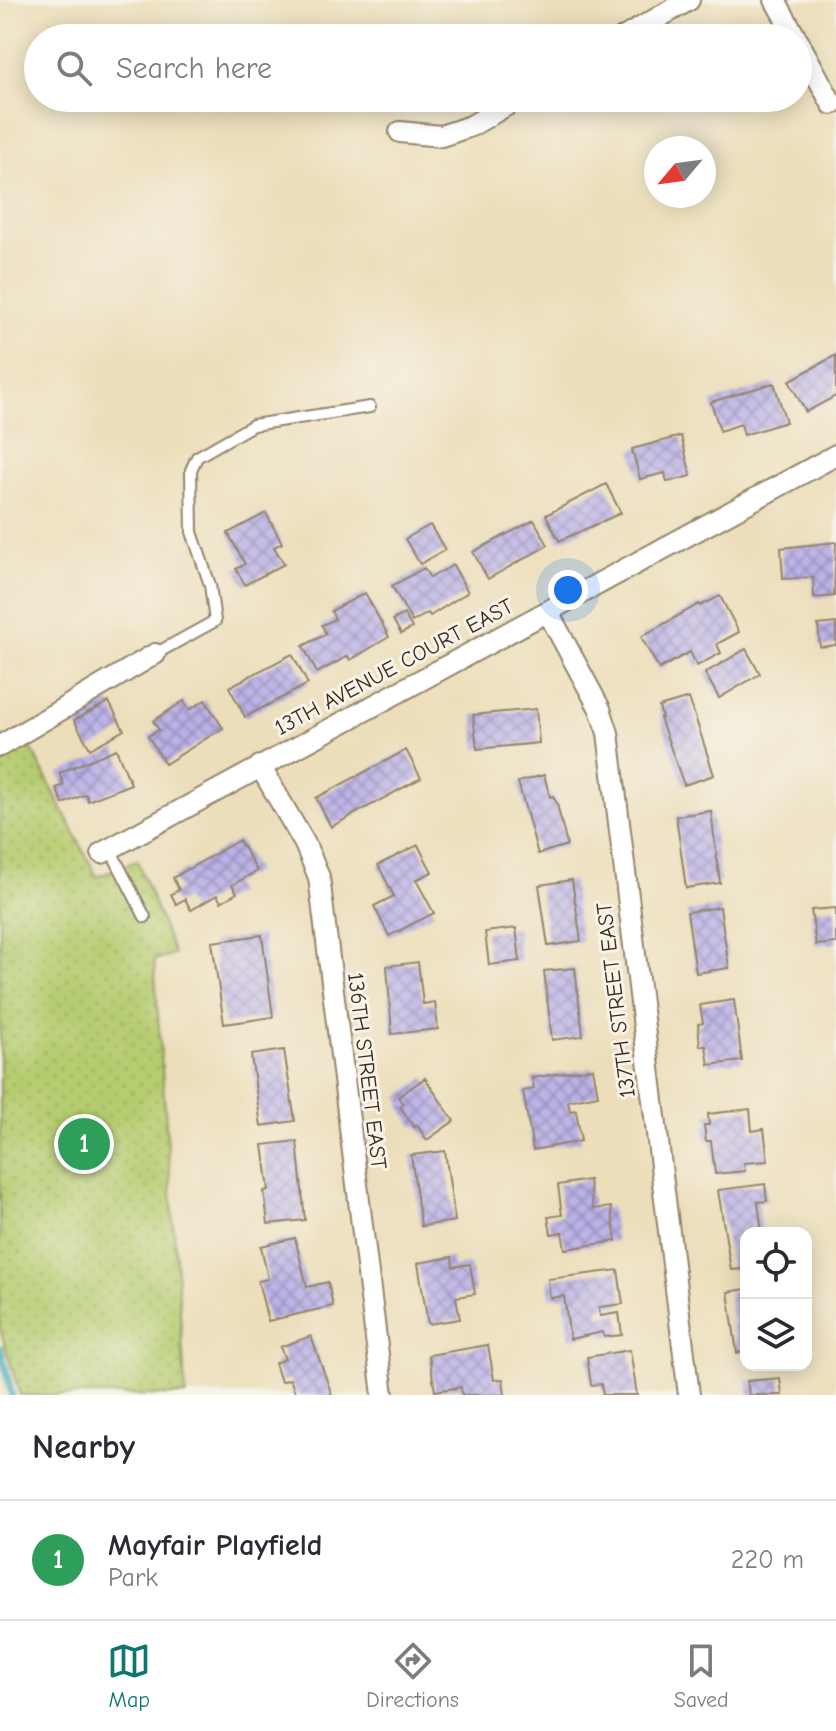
<!DOCTYPE html>
<html lang="en">
<head>
<meta charset="utf-8">
<style>
	body { margin:0; font-family:"Comic Neue",sans-serif; background:#f2f2f3; color:#2b2b33 }
	.controls { position:absolute; right:24px; bottom:24px; display:grid; overflow:hidden; border-radius:16px; box-shadow:0 4px 20px #0003 }
	.controls button { width:72px; height:72px; display:grid; place-items:center; padding:0; border:0; border-bottom:2px solid #e1e1e2; background:#fff; color:#2b2b33; font:40px sans-serif }
	.compass { position:absolute; left:644px; top:136px; width:72px; height:72px; border-radius:50%; background:#fff; box-shadow:0 4px 20px #0003; rotate:241deg }
	.you { position:absolute; left:568px; top:590px; width:28px; height:28px; margin:-20px; border:6px solid #fff; border-radius:50%; background:#1a73e8; box-shadow:0 0 0 12px #1a73e833 }
	.badge { display:grid; place-items:center; width:52px; height:52px; border-radius:50%; background:#0f766e; color:#fff; font-size:26px; font-weight:700 }
	.pin { position:absolute; translate:-50% -50%; border:4px solid #fff; box-shadow:0 2px 8px #0006 }
	.list { margin:0; padding:0; list-style:none }
	h2 { display:flex; justify-content:space-between; align-items:center; height:104px; margin:0; padding:0 32px; font-size:34px }
	h2 small { font-size:26px; font-weight:400; color:#7c7c81 }
	.list li { display:grid; grid-template-columns:52px 1fr auto; gap:24px; align-items:center; box-sizing:border-box; height:120px; padding:0 32px; border-top:2px solid #e1e1e2 }
	.list b { display:block; font-size:30px; white-space:nowrap }
	.list p { margin:0; font-size:26px; white-space:nowrap; color:#7c7c81 }
	.list em { font-size:26px; font-style:normal; color:#7c7c81 }
	.icon { flex:none; width:44px; height:44px; fill:none; stroke:currentColor; stroke-width:2; stroke-linecap:round; stroke-linejoin:round }
	.map { position:relative; flex:none; width:836px; height:1395px; overflow:hidden }
	.search { position:absolute; background:#fff; box-shadow:0 4px 20px #0003; left:24px; right:24px; top:24px; height:88px; display:flex; align-items:center; gap:20px; box-sizing:border-box; padding:0 28px; border-radius:44px; color:#7c7c81; font-size:30px }
	.sheet { height:224px; background:#fff }
	nav { display:flex; justify-content:space-around; align-items:center; box-sizing:border-box; height:112px; border-top:2px solid #e1e1e2; background:#fff; font-size:22px; color:#7c7c81 }
	nav a { display:grid; justify-items:center; gap:4px }
	nav .on { color:#0f766e }
	.map>svg:first-child { display:block }
</style>
</head>
<body>
<div class="map">
<svg width="836" height="1395" viewBox="0 0 836 1395">
	<defs>
		<pattern id="park-dots" width="8" height="8" patternUnits="userSpaceOnUse" patternTransform="scale(2)"><rect width="8" height="8" fill="#b6cc70"/><path d="M2 2h.1M6 6h.1" fill="none" stroke="#9daf61" stroke-width="1.8" stroke-linecap="round"/></pattern>
		<pattern id="building-cross-hatch" width="8" height="8" patternUnits="userSpaceOnUse" patternTransform="scale(2)"><rect width="8" height="8" fill="#bab1e7"/><path d="M0 0l8 8M0 8l8-8" fill="none" stroke="#9890bb"/></pattern>
	</defs>
	<rect width="100%" height="100%" fill="#f7f3e8"/>
	<filter id="ink" filterUnits="userSpaceOnUse"><feTurbulence type="fractalNoise" baseFrequency=".0125" numOctaves="2"/><feDisplacementMap in="SourceGraphic" scale="16" xChannelSelector="R" yChannelSelector="G"/><feConvolveMatrix kernelMatrix="1 2 1 2 8 2 1 2 1" color-interpolation-filters="sRGB"/></filter>
	<filter id="wash" filterUnits="userSpaceOnUse"><feTurbulence type="fractalNoise" baseFrequency=".006" numOctaves="4" result="noise"/><feDisplacementMap in="SourceGraphic" scale="32" xChannelSelector="R" yChannelSelector="G"/><feGaussianBlur stdDeviation="1.8" result="paint"/><feColorMatrix in="noise" values="0 0 0 0 0 0 0 0 0 0 0 0 0 0 0 0 0 1.4 0 .05"/><feComposite in="paint" operator="in"/></filter>
	<g filter="url(#wash)">
		<rect width="100%" height="100%" fill="#ecdeba"/>
		<path fill="url(#park-dots)" stroke="#787b47" stroke-width="2" d="M29,744L97,877L137,860L174,954L154,960L186,1395H20L0,1329V760Z"/>
		<g fill="none" stroke-linecap="round" stroke-linejoin="round">
			<path stroke="#40adbe" stroke-width="7" d="M0,1348L12,1395"/>
		</g>
		<g id="blocks">
			<path fill="url(#building-cross-hatch)" d="M836,355V396L806,412L789,381Z
				M774,383L786,422L744,435L741,424L720,431L711,402Z
				M681,436L691,476L667,482L665,473L640,479L632,449Z
				M606,484L621,513L559,541L546,515Z
				M266,513L282,543L274,547L284,564L245,585L236,569L245,564L228,533Z
				M534,520L548,545L488,579L473,552Z
				M430,525L445,550L420,564L405,539Z
				M836,542L834,596L814,598L813,577L783,579L781,548Z
				M453,565L468,592L430,616L428,613L412,622L392,586L424,568L430,578Z
				M365,593L389,637L350,660L348,656L317,673L303,646L326,634L322,625L335,619L331,611Z
				M720,596L739,632L717,644L721,653L697,666L690,652L659,669L641,637L699,604L700,606Z
				M404,614L412,628L401,634L393,620Z
				M836,623V645L820,647L818,625Z
				M746,649L760,674L719,698L705,673Z
				M292,654L308,684L245,717L229,687Z
				M689,698L714,775L684,785L660,718H662L659,707Z
				M205,700L223,728L165,764L148,736L159,730L153,721L184,701L189,710Z
				M109,702L124,730L90,749L74,720Z
				M536,709L539,743L477,749L473,715Z
				M116,749L131,784L88,801L86,794L63,804L56,788L64,785L59,773Z
				M406,750L421,778L331,827L316,798Z
				M544,775L550,797L553,796L557,804L567,845L538,854L518,782Z
				M711,811L720,883L686,888L676,816Z
				M239,840L257,871L232,885L237,893L221,902L217,895L191,910L185,899L176,904L171,894L179,890L173,878Z
				M418,845L432,872L416,880L434,913L389,936L374,906L394,896L378,865Z
				M572,880L581,941L548,946L539,885Z
				M720,907L729,968L696,973L687,912Z
				M836,908V943L816,945L811,910Z
				M516,928L520,961L489,965L485,932Z
				M262,935L273,1017L224,1024L212,942Z
				M418,962L423,1004L435,1002L438,1029L392,1034L387,966Z
				M575,968L583,1036L552,1040L544,971Z
				M734,1000L742,1061L709,1065L706,1046H700L698,1024L703,1023L700,1005Z
				M284,1050L295,1121L261,1126L251,1055Z
				M593,1068L598,1095L568,1101L570,1111L576,1110L581,1141L533,1150L523,1091L534,1089L532,1078Z
				M425,1078L454,1121L427,1140L417,1125L414,1127L400,1106L403,1104L398,1097Z
				M750,1109L752,1131L764,1129L768,1161L744,1163L745,1171L715,1174L711,1141H706L704,1125H709L708,1114Z
				M297,1141L305,1220L268,1224L264,1191L269,1190L263,1145Z
				M445,1151L455,1221L421,1226L411,1155Z
				M589,1180L593,1209L611,1207L616,1241L565,1249L562,1232L551,1234L548,1217L562,1215L558,1185Z
				M765,1184L767,1201L758,1202L762,1233H746V1269L731,1270L718,1190Z
				M295,1238L307,1287L328,1282L333,1306L268,1321L258,1281L268,1279L261,1246Z
				M452,1257L453,1267L470,1264L475,1294L456,1297L460,1319L428,1324L418,1263Z
				M618,1270L623,1304L599,1307L600,1316L619,1313L622,1335L604,1337L603,1332L570,1339L564,1296L550,1298L548,1279Z
				M746,1289V1351L737,1353L728,1292Z
				M311,1336L332,1395H296L290,1379L281,1382L275,1363L285,1359L280,1347Z
				M488,1345L494,1380L503,1379L505,1395H462L461,1387L435,1391L429,1355Z
				M630,1350L637,1395H603L601,1384L591,1385L587,1357Z
				M780,1378L782,1395H749L747,1381Z"/>
		</g>
	</g>
	<g filter="url(#ink)">
		<use href="#blocks" fill-opacity="0" stroke="#94846c" stroke-width="2"/>
		<g fill="none" stroke-linecap="round" stroke-linejoin="round">
			<defs>
				<path id="lane" d="M155,654L215,621L210,585L192,532L191,470L197,457L253,425L370,407
					M110,849L145,917"/>
				<path id="street" d="M775,0L796,38
					M623,38L689,0
					M798,41L832,104
					M400,132L441,136L471,126L519,98
					M548,612L600,709L608,733L689,1395
					M0,746L155,654
					M260,766L305,844L319,877L383,1395
					M102,853L836,455"/>
			</defs>
			<use href="#lane" stroke="#94846c" stroke-width="14"/>
			<use href="#street" stroke="#94846c" stroke-width="24"/>
			<use href="#lane" stroke="#fff" stroke-width="10"/>
			<use href="#street" stroke="#fff" stroke-width="20"/>
		</g>
	</g>
	<g text-anchor="middle" dominant-baseline="central" stroke-width="6" stroke-linejoin="round" paint-order="stroke">
		<g font-size="22" fill="#3b2a1e" stroke="#f7f3e8">
			<text transform="translate(394 667) rotate(-28)">13TH AVENUE COURT EAST</text>
			<text transform="translate(616 1000) rotate(-97)">137TH STREET EAST</text>
			<text transform="translate(367 1071) rotate(83)">136TH STREET EAST</text>
		</g>
	</g>
</svg>
<div class="controls">
<button><svg class="icon" aria-label="locate" viewBox="0 0 24 24"><circle cx="12" cy="12" r="6"/><path d="M12 2v4M12 18v4M2 12h4M18 12h4"/></svg></button>
<button><svg class="icon" aria-label="layers" viewBox="0 0 24 24"><path d="M12 4l9 5-9 5-9-5zM3 14l9 5 9-5"/></svg></button>
</div>
<svg class="compass" viewBox="-18 -18 36 36"><path d="M0-13l5 13h-10z" fill="#e53935"/><path d="M0 13l5-13h-10z" fill="#7c7c81"/></svg>
<div class="you"></div>
<div class="pin badge" style="left:84px;top:1144px;background:#2e9e5b">1</div>
<div class="search"><svg class="icon" aria-label="search" viewBox="0 0 24 24"><circle cx="10" cy="10" r="6"/><path d="M15 15l6 6"/></svg>Search here</div>
</div>
<section class="sheet">
<h2>Nearby<small></small></h2>
<ul class="list">
<li><span class="badge" style="background:#2e9e5b">1</span><div><b>Mayfair Playfield</b><p>Park</p></div><em>220 m</em></li>
</ul>
</section>
<nav>
<a class="on"><svg class="icon" aria-label="map" viewBox="0 0 24 24"><path d="M3 6l6-2 6 2 6-2v14l-6 2-6-2-6 2zM9 4v14M15 6v14"/></svg>Map</a>
<a><svg class="icon" aria-label="directions" viewBox="0 0 24 24"><path d="M12 3l9 9-9 9-9-9zM9 14v-3h6M13 9l2 2-2 2"/></svg>Directions</a>
<a><svg class="icon" aria-label="saved" viewBox="0 0 24 24"><path d="M7 4h10v16l-5-4-5 4z"/></svg>Saved</a>
</nav>
</body>
</html>
